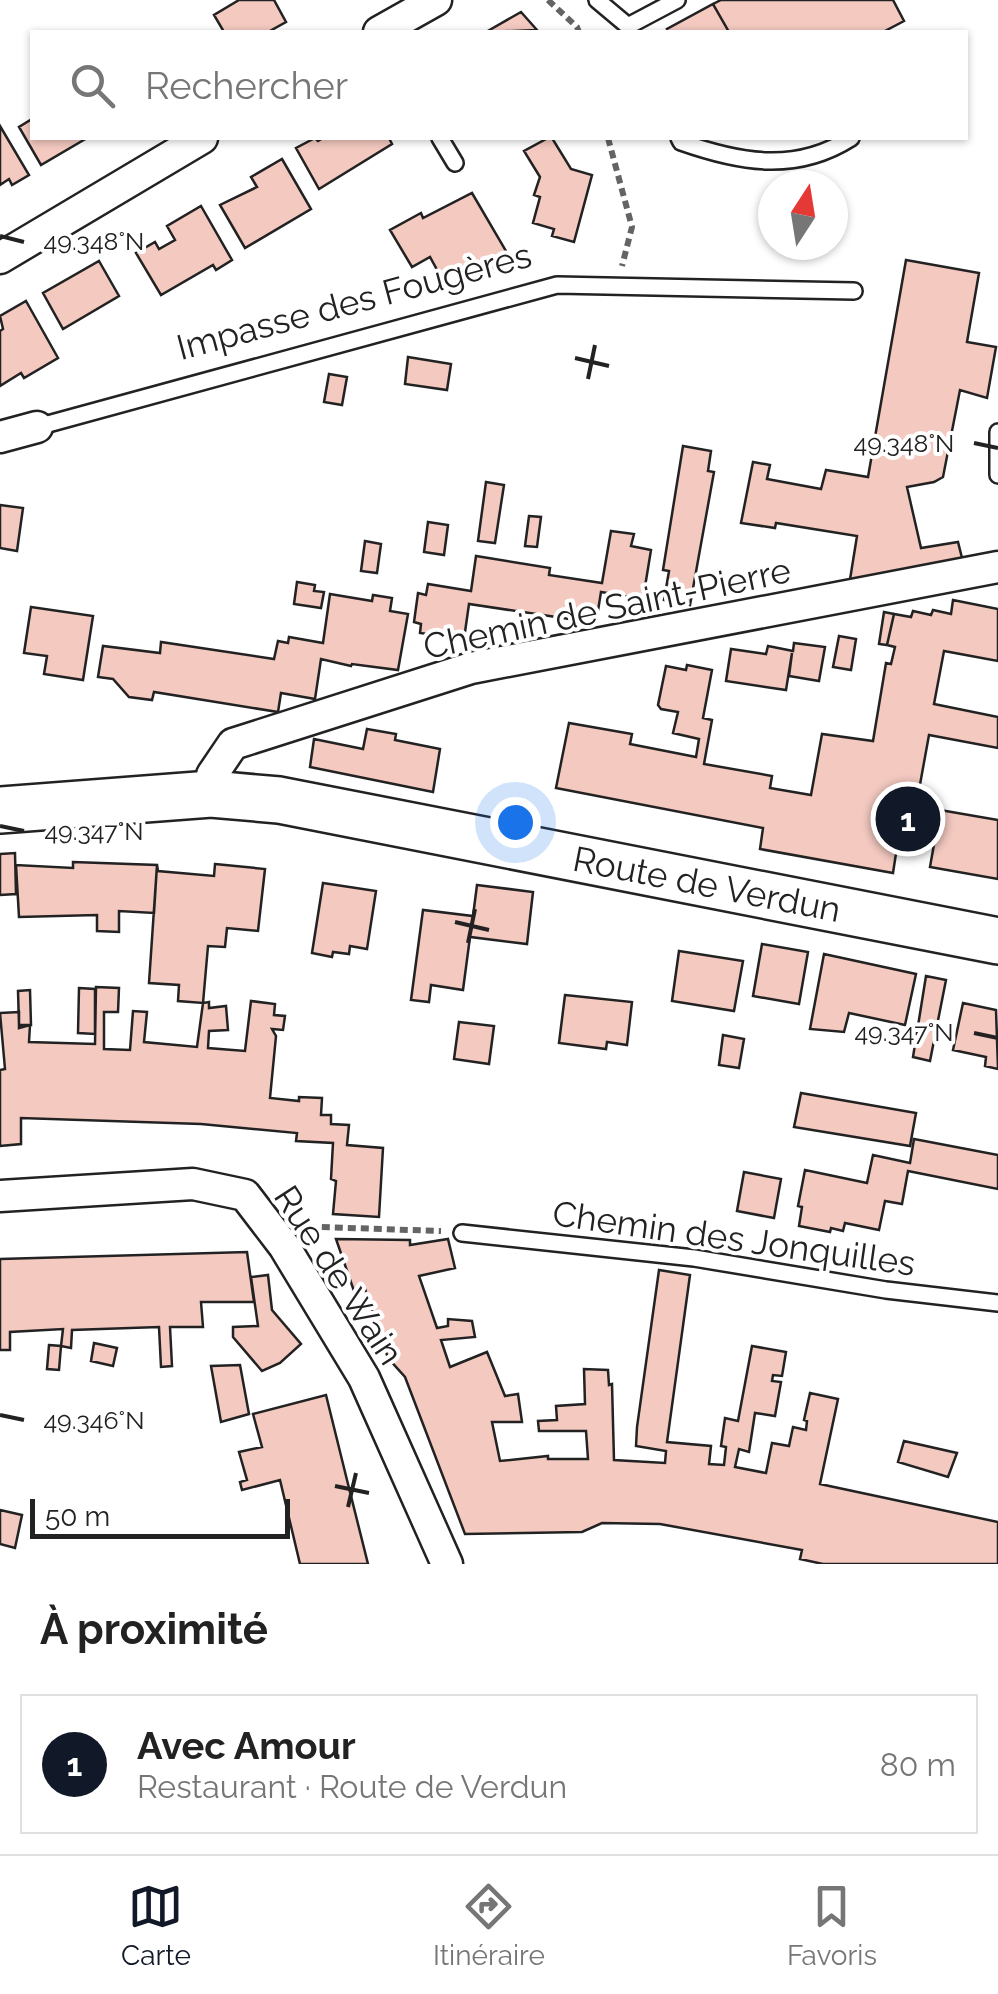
<!DOCTYPE html>
<html lang="fr">
<head>
<meta charset="utf-8">
<style>
	body { margin:0; font-family:Raleway,sans-serif; background:#f2f2f2; color:#222 }
	.compass { position:absolute; left:758px; top:170px; width:90px; height:90px; border-radius:50%; background:#fff; box-shadow:0 2px 8px #0004; rotate:12deg }
	.scale { position:absolute; left:30px; bottom:25px; width:260px; box-sizing:border-box; padding-left:10px; border:5px solid #222; border-top:0; font-size:28px; line-height:35px; white-space:nowrap; color:#222; -webkit-text-stroke:8px #fff; paint-order:stroke }
	.you { position:absolute; left:515px; top:822px; width:35px; height:35px; margin:-25px; border:8px solid #fff; border-radius:50%; background:#1a73e8; box-shadow:0 0 0 15px #1a73e833 }
	.badge { display:grid; place-items:center; width:65px; height:65px; border-radius:50%; background:#111827; color:#fff; font-size:32px; font-weight:700 }
	.pin { position:absolute; translate:-50% -50%; border:5px solid #fff; box-shadow:0 2px 10px #0006 }
	.list { margin:0; padding:0; list-style:none }
	h2 { display:flex; justify-content:space-between; align-items:center; height:130px; margin:0; padding:0 40px; font-size:42px }
	h2 small { font-size:32px; font-weight:400; color:#767676 }
	.list li { display:grid; grid-template-columns:65px 1fr auto; gap:30px; align-items:center; box-sizing:border-box; height:140px; margin:0 20px 20px; padding:0 20px; border:2px solid #e0e0e0; border-radius:0px }
	.list b { display:block; font-size:38px; white-space:nowrap }
	.list p { margin:0; font-size:32px; white-space:nowrap; color:#767676 }
	.list em { font-size:32px; font-style:normal; color:#767676 }
	.icon { flex:none; width:55px; height:55px; fill:none; stroke:currentColor; stroke-width:2; stroke-linecap:round; stroke-linejoin:round }
	.map { position:relative; flex:none; width:998px; height:1564px; overflow:hidden }
	.search { position:absolute; background:#fff; box-shadow:0 2px 8px #0004; left:30px; right:30px; top:30px; height:110px; display:flex; align-items:center; gap:25px; box-sizing:border-box; padding:0 35px; border-radius:0px; color:#767676; font-size:38px }
	.sheet { height:290px; background:#fff }
	nav { display:flex; justify-content:space-around; align-items:center; box-sizing:border-box; height:140px; border-top:2px solid #e0e0e0; background:#fff; font-size:28px; color:#767676 }
	nav a { display:grid; justify-items:center; gap:5px }
	nav .on { color:#111827 }
	.map>svg:first-child { display:block }
</style>
</head>
<body>
<div class="map">
<svg width="998" height="1564" viewBox="0 0 998 1564">
	<rect width="100%" height="100%" fill="#fff"/>
	<path fill="#f3c9c0" stroke="#222" stroke-width="2.5" d="M239,0H274L286,22L268,32H224L214,15Z
		M721,0H893L904,21L883,32H729L713,4Z
		M713,4L729,32H669L667,29Z
		M521,12L537,30L486,32Z
		M32,119V138H87L41,165L19,127Z
		M0,126L29,175L12,185L9,179L0,185Z
		M315,138L318,141L323,138H389L392,144L319,189L296,148Z
		M548,138H552L571,169L592,175L574,242L552,236L554,229L533,223L540,197L534,195L540,177L524,151Z
		M282,159L311,209L245,248L220,205L257,187L251,177Z
		M472,193L513,263L482,271L475,260L441,277L430,257L412,267L390,230L421,213L423,218Z
		M201,206L232,260L216,270L213,265L161,295L136,253L155,242L159,249L175,240L167,226Z
		M906,260L979,273L967,342L996,347L987,398L960,390L943,477L934,482L907,487L921,548L958,542L965,570L848,592L857,536L776,523L775,528L741,523L753,462L770,465L767,479L821,489L826,470L868,477Z
		M99,261L119,296L63,329L43,293Z
		M26,301L58,358L24,378L21,373L0,386V331L3,329L0,316Z
		M408,357L451,364L447,390L405,384Z
		M329,374L347,377L342,405L324,402Z
		M683,446L711,451L708,471L714,472L690,605L664,600L669,571L663,570Z
		M486,482L504,485L495,543L478,541Z
		M0,505L23,508L17,551L0,548Z
		M529,516L541,517L537,547L525,546Z
		M428,522L448,525L444,555L424,552Z
		M611,531L634,534L631,546L651,550L643,599L601,592L596,623L469,604L464,639L420,633L421,624L414,622L418,593L426,595L428,584L471,591L476,556L550,568L549,575L602,583Z
		M365,541L381,544L377,573L361,571Z
		M297,582L315,585L314,591L324,592L321,608L294,604Z
		M330,594L372,601L373,595L392,598L390,611L408,614L398,670L352,664L351,666L321,659L315,699L281,693L278,712L154,692L152,700L129,697L113,679L98,677L103,646L160,653L161,642L274,659L278,641L288,643L289,637L323,643Z
		M953,600L998,609V661L944,651L934,704L998,717V748L929,735L913,823L901,821L893,873L760,849L763,828L556,788L569,723L632,734L630,744L696,757L699,739L673,733L678,712L661,709L658,705L666,666L686,670L687,665L712,670L703,718L712,720L704,764L772,776L770,788L811,795L822,734L873,741L886,663L891,664L895,647L887,645L894,614L911,617L913,611L931,615L933,610L951,614Z
		M31,607L93,616L83,680L44,674L47,656L24,653Z
		M884,612L894,614L887,645L879,644Z
		M839,636L856,639L851,670L833,667Z
		M794,643L825,647L819,681L789,676L792,653L786,690L726,681L731,649L766,654L768,646L793,651Z
		M367,729L396,734L395,740L440,749L433,792L310,767L314,739L363,749Z
		M940,810L998,820V879L930,867Z
		M15,853L16,894L0,895V854Z
		M73,862L157,865L154,913L119,911V932L97,931V915L19,917L16,865L73,868Z
		M215,864L265,869L258,931L227,928L225,947L208,946L203,1003L178,1001L179,985L149,983L157,865L158,871L214,876Z
		M323,883L376,891L367,949L350,946L349,954L333,952L332,957L312,953Z
		M477,885L533,892L527,944L470,937L463,990L431,985L429,1002L411,1000L423,910L473,916Z
		M762,944L808,952L799,1004L753,996Z
		M679,951L743,961L734,1011L672,1001Z
		M824,954L916,974L905,1025L849,1013L844,1032L810,1029Z
		M926,976L946,980L930,1061L913,1057Z
		M96,987L119,988L118,1012H104V1049L130,1050L133,1011L147,1012L144,1042L197,1047L203,1003L209,1002V1008L226,1006L228,1030L209,1031L208,1048L245,1051L251,1001L275,1004L274,1015L285,1016L283,1030L272,1029L276,1036L270,1098L299,1101V1097L322,1098L321,1115H331V1124L349,1125L347,1145L383,1148L379,1217L333,1214L336,1181L331,1179L333,1143L296,1141L297,1133L201,1124L21,1118V1144L0,1146V1070L5,1069L0,1013L19,1012V1028L30,1025L29,1042L95,1044Z
		M79,988L95,989V1034L78,1033Z
		M30,990L31,1025H19L18,991Z
		M565,995L632,1002L627,1045L607,1042L606,1049L559,1043Z
		M963,1003L996,1010L998,1069L985,1066L986,1057L953,1050Z
		M459,1022L494,1026L489,1064L454,1059Z
		M723,1035L744,1039L739,1068L719,1065Z
		M801,1093L916,1113L910,1146L794,1127Z
		M914,1139L998,1155V1189L908,1171L902,1204L885,1201L879,1230L845,1223L843,1231L831,1228L830,1232L799,1226L802,1207L798,1206L805,1170L867,1183L873,1155L910,1163Z
		M744,1172L781,1179L774,1218L737,1211Z
		M336,1239L410,1240V1245L448,1239L455,1268L419,1276L437,1328L448,1326V1319L472,1321L475,1337L441,1340L450,1367L487,1352L505,1396L518,1394L522,1422H492L500,1461L548,1456V1459H588L586,1431H539L538,1421L557,1420L556,1406L585,1404L584,1369L608,1370L609,1385L612,1384L614,1460L665,1463L666,1451L636,1446L637,1427L659,1270L690,1275L667,1442L711,1446L709,1464L724,1465L726,1447L721,1446L725,1418L738,1421L752,1346L786,1352L782,1376L773,1375L772,1381L781,1382L775,1416L755,1413L749,1452L739,1449L735,1467L766,1473L772,1443L789,1446L793,1427L806,1430L807,1421L804,1420L810,1393L838,1399L820,1484L998,1522V1564H823L800,1559L802,1550L660,1524L602,1523L582,1532L465,1534L405,1377L388,1358L365,1289L354,1291Z
		M247,1252L254,1302H201L203,1327H170L172,1366L161,1367L159,1327L72,1330L71,1348L61,1346L63,1329L10,1332V1350H0V1259Z
		M268,1275L272,1310L301,1344L280,1363L262,1371L233,1337V1327L258,1326L251,1277Z
		M94,1343L117,1348L113,1366L91,1361Z
		M49,1345L61,1346L59,1370L47,1369Z
		M240,1365L249,1414L221,1422L211,1366Z
		M326,1395L347,1480L368,1564H300L280,1480L242,1490L240,1482L247,1480L239,1452L262,1447L253,1414Z
		M904,1441L957,1453L948,1477L898,1462Z
		M0,1510L22,1515L15,1548L0,1544Z"/>
	<g fill="none" stroke-linecap="round" stroke-linejoin="round">
		<defs>
			<path id="service" d="M597,0L628,26L677,0
				M440,138L455,163
				M679,138L681,142C741,163 796,173 851,138
				M37,427L557,285L854,291
				M998,432V475
				M462,1233L694,1258L886,1290L998,1303"/>
			<path id="minor" d="M379,32L436,0
				M0,258L202,138
				M0,437L37,427
				M211,794L212,775L233,744L471,668L998,567
				M0,1196L193,1184L245,1195L284,1246L364,1378L447,1564"/>
			<path id="secondary" d="M0,810L211,794L279,800L998,941"/>
		</defs>
		<use href="#service" stroke="#222" stroke-width="20"/>
		<use href="#minor" stroke="#222" stroke-width="35"/>
		<use href="#secondary" stroke="#222" stroke-width="50"/>
		<path stroke="#646464" stroke-width="6" stroke-dasharray="8 5" stroke-linecap="butt" d="M548,0L577,27L579,32
			M608,138L632,227L622,266
			M310,1232L320,1227L441,1231"/>
		<use href="#service" stroke="#fff" stroke-width="15"/>
		<use href="#minor" stroke="#fff" stroke-width="30"/>
		<use href="#secondary" stroke="#fff" stroke-width="45"/>
	</g>
	<path fill="none" stroke="#222" stroke-width="4" d="M0,236L24,242M575,358L609,366M588,379L595,345M974,443L998,448M0,826L24,831M455,922L489,930M468,943L475,909M974,1033L998,1038M0,1415L24,1420M335,1486L369,1493M348,1507L356,1473"/>
	<g text-anchor="middle" dominant-baseline="central" stroke-width="8" stroke-linejoin="round" paint-order="stroke">
		<g font-size="35" fill="#222" stroke="#fff">
			<text transform="translate(354 301) rotate(-15)">Impasse des Fougères</text>
			<text transform="translate(607 608) rotate(-12)">Chemin de Saint-Pierre</text>
			<text transform="translate(707 884) rotate(11)">Route de Verdun</text>
			<text transform="translate(734 1238) rotate(8)">Chemin des Jonquilles</text>
			<text transform="translate(339 1275) rotate(57)">Rue de Wain</text>
		</g>
	</g>
	<g font-size="25" text-anchor="middle" fill="#222" stroke="#fff" stroke-width="8" stroke-linejoin="round" paint-order="stroke">
		<text x="94" y="250">49.348°N</text>
		<text x="904" y="452">49.348°N</text>
		<text x="94" y="840">49.347°N</text>
		<text x="904" y="1041">49.347°N</text>
		<text x="94" y="1429">49.346°N</text>
	</g>
</svg>
<svg class="compass" viewBox="-18 -18 36 36"><path d="M0-13l5 13h-10z" fill="#e53935"/><path d="M0 13l5-13h-10z" fill="#767676"/></svg>
<div class="scale">50 m</div>
<div class="you"></div>
<div class="pin badge" style="left:908px;top:819px">1</div>
<div class="search"><svg class="icon" aria-label="search" viewBox="0 0 24 24"><circle cx="10" cy="10" r="6"/><path d="M15 15l6 6"/></svg>Rechercher</div>
</div>
<section class="sheet">
<h2>À proximité<small></small></h2>
<ul class="list">
<li><span class="badge">1</span><div><b>Avec Amour</b><p>Restaurant · Route de Verdun</p></div><em>80 m</em></li>
</ul>
</section>
<nav>
<a class="on"><svg class="icon" aria-label="map" viewBox="0 0 24 24"><path d="M3 6l6-2 6 2 6-2v14l-6 2-6-2-6 2zM9 4v14M15 6v14"/></svg>Carte</a>
<a><svg class="icon" aria-label="directions" viewBox="0 0 24 24"><path d="M12 3l9 9-9 9-9-9zM9 14v-3h6M13 9l2 2-2 2"/></svg>Itinéraire</a>
<a><svg class="icon" aria-label="saved" viewBox="0 0 24 24"><path d="M7 4h10v16l-5-4-5 4z"/></svg>Favoris</a>
</nav>
</body>
</html>
